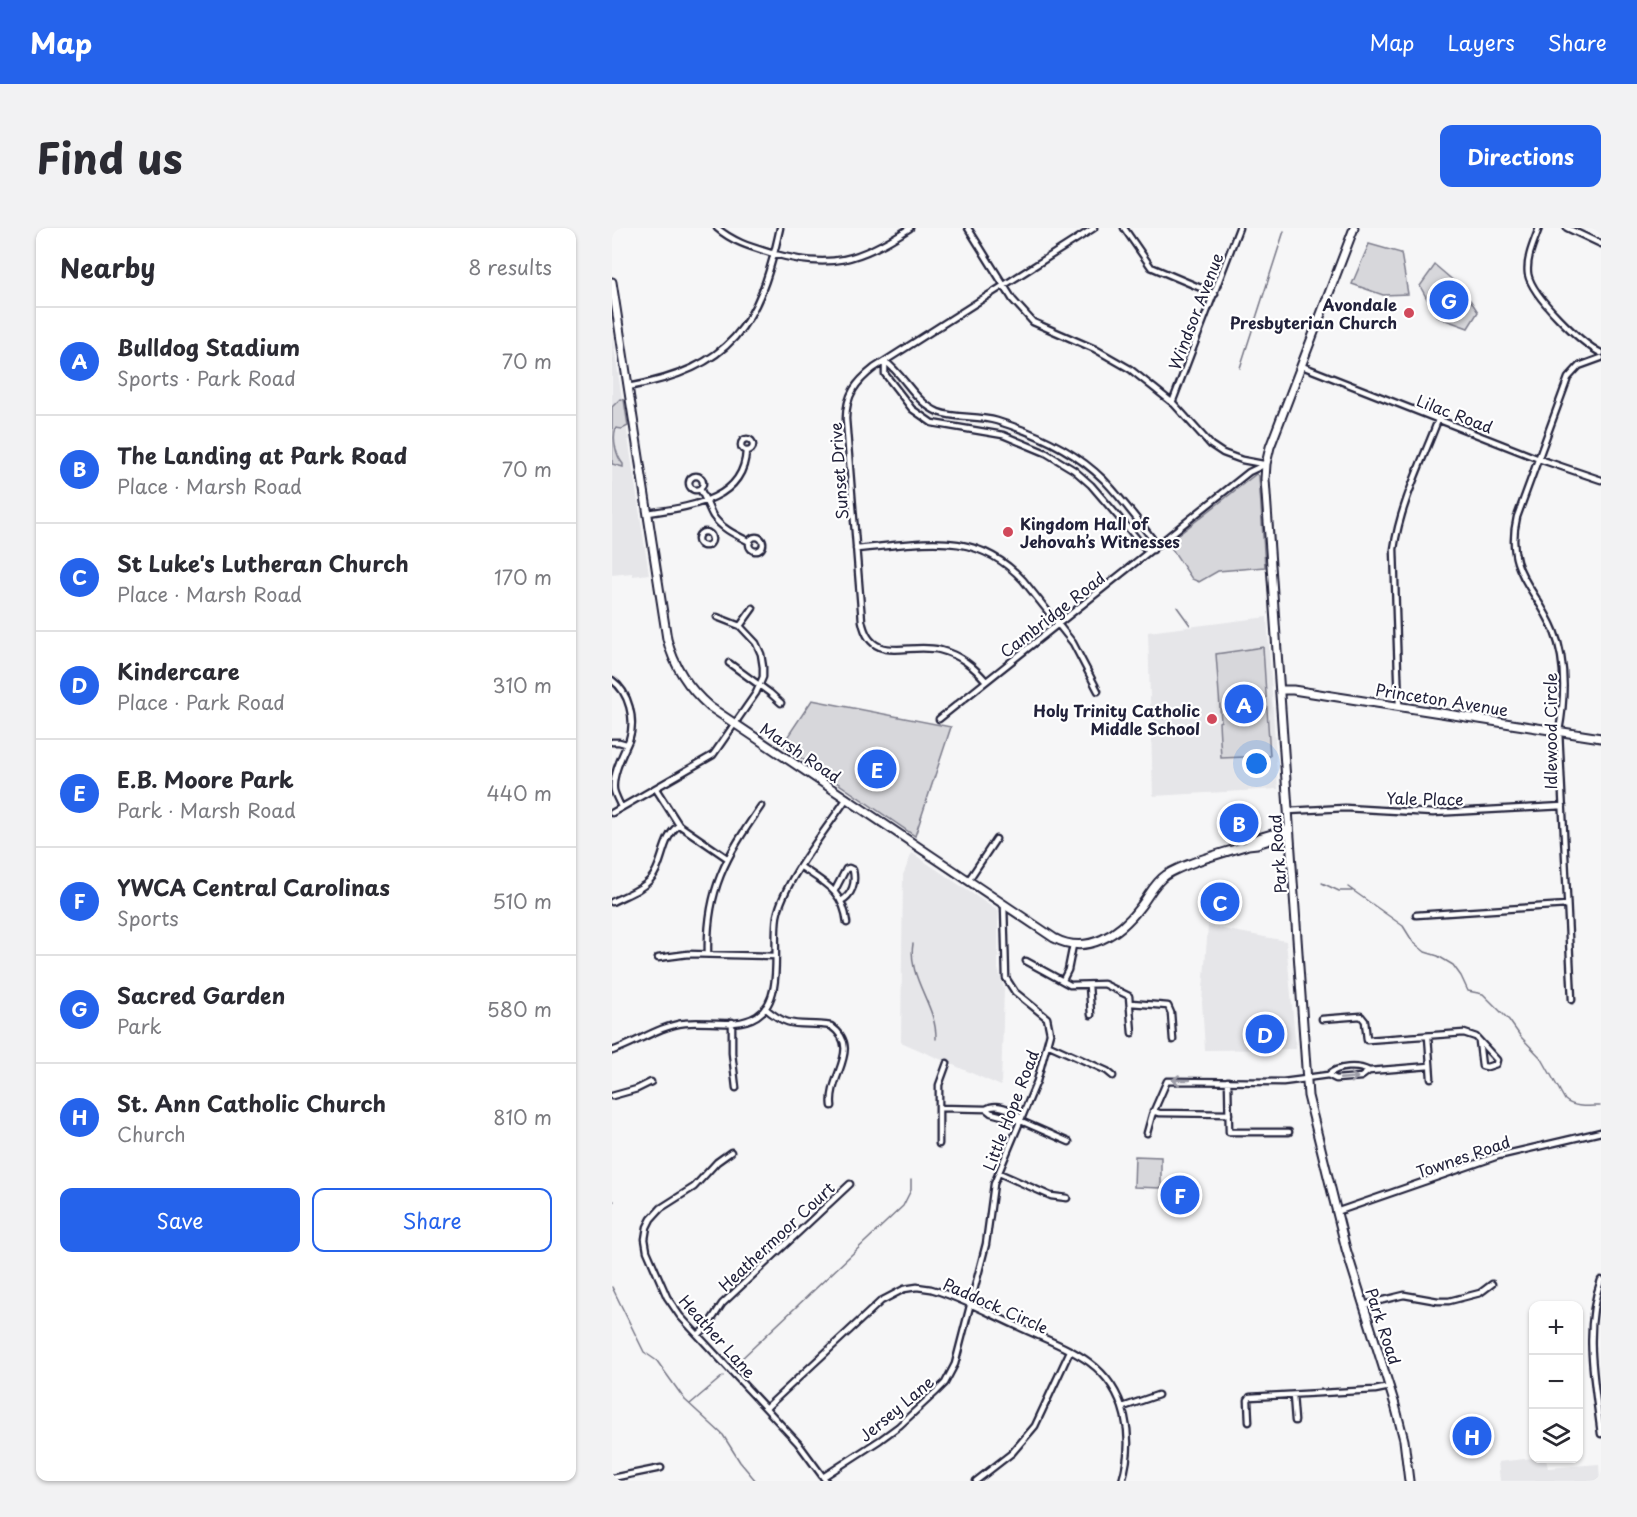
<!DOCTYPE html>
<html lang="en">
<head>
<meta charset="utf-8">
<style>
	body { margin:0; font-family:"Playpen Sans",sans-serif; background:#f2f2f3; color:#2b2b33 }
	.controls { position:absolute; right:18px; bottom:18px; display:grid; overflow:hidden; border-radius:12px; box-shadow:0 2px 4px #0004 }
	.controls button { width:54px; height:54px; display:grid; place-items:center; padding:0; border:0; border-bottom:2px solid #e1e1e2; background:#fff; color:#2b2b33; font:30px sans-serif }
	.you { position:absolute; left:645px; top:536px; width:21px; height:21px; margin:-15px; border:4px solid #fff; border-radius:50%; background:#1a73e8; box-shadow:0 0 0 9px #1a73e833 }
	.badge { display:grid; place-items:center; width:39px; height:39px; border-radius:50%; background:#2563eb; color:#fff; font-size:20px; font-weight:700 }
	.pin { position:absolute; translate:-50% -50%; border:3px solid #fff; box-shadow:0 2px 6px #0006 }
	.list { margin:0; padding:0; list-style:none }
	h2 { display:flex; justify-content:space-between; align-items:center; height:78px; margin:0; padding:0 24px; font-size:26px }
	h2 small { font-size:20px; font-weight:400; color:#7c7c81 }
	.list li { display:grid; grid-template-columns:39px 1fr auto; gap:18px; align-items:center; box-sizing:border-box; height:108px; padding:0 24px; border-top:2px solid #e1e1e2 }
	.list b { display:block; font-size:22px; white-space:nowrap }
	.list p { margin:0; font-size:20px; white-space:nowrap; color:#7c7c81 }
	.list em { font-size:20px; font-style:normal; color:#7c7c81 }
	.actions { display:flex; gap:12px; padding:18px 24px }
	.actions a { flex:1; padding:14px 0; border:2px solid #2563eb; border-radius:12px; text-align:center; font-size:21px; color:#2563eb }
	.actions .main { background:#2563eb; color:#fff }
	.icon { flex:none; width:33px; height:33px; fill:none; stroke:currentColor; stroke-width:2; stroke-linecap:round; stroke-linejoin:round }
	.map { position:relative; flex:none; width:989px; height:1253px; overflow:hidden; border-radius:12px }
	header { display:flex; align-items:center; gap:36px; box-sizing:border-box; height:84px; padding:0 30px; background:#2563eb; color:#fff }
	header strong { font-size:28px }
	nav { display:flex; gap:33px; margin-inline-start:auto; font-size:21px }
	.intro { display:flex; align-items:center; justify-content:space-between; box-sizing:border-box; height:144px; padding:0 36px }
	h1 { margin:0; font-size:42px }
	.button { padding:15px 27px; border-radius:12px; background:#2563eb; color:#fff; font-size:21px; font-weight:700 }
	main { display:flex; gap:36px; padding:0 36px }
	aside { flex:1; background:#fff; border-radius:12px; box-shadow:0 2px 4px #0004 }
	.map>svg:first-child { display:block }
</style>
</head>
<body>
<header>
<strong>Map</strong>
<nav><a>Map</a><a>Layers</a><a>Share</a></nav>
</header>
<div class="intro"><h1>Find us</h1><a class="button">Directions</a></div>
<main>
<aside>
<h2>Nearby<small>8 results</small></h2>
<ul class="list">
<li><span class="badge">A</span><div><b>Bulldog Stadium</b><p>Sports · Park Road</p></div><em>70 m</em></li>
<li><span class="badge">B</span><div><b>The Landing at Park Road</b><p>Place · Marsh Road</p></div><em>70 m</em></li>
<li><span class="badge">C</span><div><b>St Luke's Lutheran Church</b><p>Place · Marsh Road</p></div><em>170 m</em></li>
<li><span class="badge">D</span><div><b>Kindercare</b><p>Place · Park Road</p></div><em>310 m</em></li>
<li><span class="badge">E</span><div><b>E.B. Moore Park</b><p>Park · Marsh Road</p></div><em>440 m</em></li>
<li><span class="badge">F</span><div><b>YWCA Central Carolinas</b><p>Sports</p></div><em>510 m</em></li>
<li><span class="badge">G</span><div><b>Sacred Garden</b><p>Park</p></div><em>580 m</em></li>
<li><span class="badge">H</span><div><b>St. Ann Catholic Church</b><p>Church</p></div><em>810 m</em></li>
</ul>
<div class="actions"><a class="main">Save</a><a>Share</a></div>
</aside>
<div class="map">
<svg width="989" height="1253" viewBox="0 0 989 1253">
	<rect width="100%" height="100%" fill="#f6f6f7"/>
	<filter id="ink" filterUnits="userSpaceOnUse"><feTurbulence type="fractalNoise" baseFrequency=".0167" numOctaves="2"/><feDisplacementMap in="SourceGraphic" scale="12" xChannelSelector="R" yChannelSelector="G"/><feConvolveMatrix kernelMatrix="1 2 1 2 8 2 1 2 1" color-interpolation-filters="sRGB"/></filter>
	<g filter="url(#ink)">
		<path fill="#e6e6e9" d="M0,106L37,346L21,348L20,345L0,347Z
			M655,389L666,561L541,568L536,404Z
			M300,625L386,683V741L392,761L389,858L289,814L291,647Z
			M596,698L674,713L684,821L593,822L590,774Z
			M921,1230L934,1231L936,1240L987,1236L988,1253H888L886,1234Z"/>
		<path fill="#d7d7db" stroke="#7c7c8b" stroke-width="1.5" d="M757,16L789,25L796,66L771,67L740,56Z
			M823,37L851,61L866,84L856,100L825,89L808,58Z
			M8,171L12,172L16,198L10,201L4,200C0,210 4,228 11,236V239L0,236V179Z
			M644,246L647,248L653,339L606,343L587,354L580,351L556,315Z
			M651,419L658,528L609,530L607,494L609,493L604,426Z
			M200,472L339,499L303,608L170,517Z
			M523,928L549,929V960L522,959Z"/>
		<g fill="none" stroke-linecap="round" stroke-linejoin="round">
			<path stroke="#767685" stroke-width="1.5" d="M628,140L672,3
				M565,379L578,397
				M710,655L727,663H740
				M736,659L791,698L801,714L813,724L826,728L841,737L849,748L856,763L871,766L897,792L909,809L930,831L953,872C962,880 977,878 988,878
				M301,716C295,750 325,777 324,811
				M0,974L2,973
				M0,1059L32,1124L45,1133L73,1172L111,1207L128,1234L144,1253
				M128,1132L291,978L299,962V952
				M78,1176L111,1148"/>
			<defs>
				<path id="street" d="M105,0C121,14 139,19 159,25C218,42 247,33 298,0
					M356,0L401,72L421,94L483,121L518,141L562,176L599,217L611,225L630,232L651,236
					M512,0L539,39L603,66
					M927,0C922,14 914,30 916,46C920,68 969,115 989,125
					M955,0L989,16
					M273,133C293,148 303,174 326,184C344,191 366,187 385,193C424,205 463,223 492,252C510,271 526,292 542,313L541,322L533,320L479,257L462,242L434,225L391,207L320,195L300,181L273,146Z
					M690,138L927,231L989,252
					M16,159C119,140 147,98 168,0
					M560,175L627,0
					M129 217a6 6 0 1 1 12 0a6 6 0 1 1-12 0Z
					M77 255a7 7 0 1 1 14 0a7 7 0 1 1-14 0Z
					M88,261C93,269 96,279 101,288C110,301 124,307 138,314
					M36,285C74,279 132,274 134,223
					M86 311a7 7 0 1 1 14 0a7 7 0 1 1-14 0Z
					M137 316a7 7 0 1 1 14 0a7 7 0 1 1-14 0Z
					M244,321C308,316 362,299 411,352L461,415L486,463
					M128,398L141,380
					M117,435L158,465L169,475
					M0,452C17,464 24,492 17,512C11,526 0,546 2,562C3,567 7,574 9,579
					M374,453C361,438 348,427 328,422C297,414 259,438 250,393L234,191C234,167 244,154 262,140L482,0
					M787,478L782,321C788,277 810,234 826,192
					M327,491L637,244L654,236
					M0,514H7L14,516
					M44,561L67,597L115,630
					M676,583L733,580L821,585L951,578
					M0,585L101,527L144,465L151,449V439L149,426L144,415L128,398L105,389
					M189,639C213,655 232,664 235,695
					M356,653L384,611
					M223,662L234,641L237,640L241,642C244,655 240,667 229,673
					M0,674C13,667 28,663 38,652C52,637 49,610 67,597
					M804,687L955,677
					M96,726C94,662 114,629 149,578
					M46,730L76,726L163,728
					M414,733L458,757L492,756L517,768L520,805
					M451,752L456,742L461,717
					M477,757L479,787
					M960,772L947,503C953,470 955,435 942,403C924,359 892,344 905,289L956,150L967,138L989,130
					M519,775L556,778L559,785L561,812
					M153,780C179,803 189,793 219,798C251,821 216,847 220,878
					M710,791L749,788L753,793L755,812L852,805L864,809L885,832L884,836L875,839L870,838L867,813
					M120,794V825L124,860
					M816,808L819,850
					M435,816L495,843L501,848
					M0,823C25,815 46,798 73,795C95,792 124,801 145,788C173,770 160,718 165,688C172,653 214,602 235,570
					M716,847C725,838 746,837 757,843
					M694,850L716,847L724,851L749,849L757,843L818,838
					M616,853L617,904H677
					M0,868L25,861L39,854
					M327,880L374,881
					M541,883L547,885L617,886
					M409,893L404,884C393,880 384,875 374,881L379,885L409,893L457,914
					M535,905L540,887L555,853L671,854L694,851
					M327,916V857L335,835
					M119,924L105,934L82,959L49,980L39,991L35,999L33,1011L35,1023L55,1069L68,1088L186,1215L214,1253
					M387,945L439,968L455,970
					M724,984L886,928L989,904
					M989,1052C971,1103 983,1155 989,1206
					M751,1077L792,1067L826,1073H837L868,1065L880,1056
					M86,1107L95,1099L110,1076L238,956
					M681,1167L683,1193
					M511,1179L546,1167
					M154,1180L269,1073L292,1061L305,1059L319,1061C350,1070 378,1086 407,1099C430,1110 457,1119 477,1134C515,1162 523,1210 510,1253
					M637,1194L636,1172L638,1169L763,1162L778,1159
					M211,1249L268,1212L287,1198L325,1163L333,1155L343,1136L374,1016L382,956L425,853L438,805L435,790L403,764L394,750L392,677
					M0,1250L49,1240
					M364,1253L400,1225L423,1198L458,1123"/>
				<path id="secondary" d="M742,0L658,219L654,236L653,251L696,868L734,1021L783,1177L792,1212L797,1253
					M0,54L55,411C62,439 76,460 98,479L442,710C475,728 508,706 528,679C537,668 542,655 554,647C575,634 612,625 636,617L645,616L677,606
					M668,462H681L989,510
					M636,617L643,611L677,601"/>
			</defs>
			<use href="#street" stroke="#22223b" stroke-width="9"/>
			<use href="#secondary" stroke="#22223b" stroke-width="11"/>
			<use href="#street" stroke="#fff" stroke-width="4.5"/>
			<use href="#secondary" stroke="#fff" stroke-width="7"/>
		</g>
		<defs><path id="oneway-shaft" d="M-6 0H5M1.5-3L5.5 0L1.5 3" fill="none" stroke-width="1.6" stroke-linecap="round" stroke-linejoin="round" transform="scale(1.5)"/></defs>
		<g stroke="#9c9ca7">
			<use href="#oneway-shaft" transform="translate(737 850) rotate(-5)"/>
			<use href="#oneway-shaft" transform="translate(569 852) rotate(-180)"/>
		</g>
	</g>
	<g fill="#d1495b" stroke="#fff" stroke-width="2">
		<circle cx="797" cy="85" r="6"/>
		<circle cx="396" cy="304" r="6"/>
		<circle cx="600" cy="491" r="6"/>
	</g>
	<g text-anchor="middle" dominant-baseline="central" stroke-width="4.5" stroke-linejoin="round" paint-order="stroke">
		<g font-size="16" font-weight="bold" fill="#22223b" stroke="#fff" text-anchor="end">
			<text x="785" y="76">Avondale<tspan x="785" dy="18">Presbyterian Church</tspan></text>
			<text x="408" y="295" text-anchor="start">Kingdom Hall of<tspan x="408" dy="18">Jehovah’s Witnesses</tspan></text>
			<text x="588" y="482">Holy Trinity Catholic<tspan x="588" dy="18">Middle School</tspan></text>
		</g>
		<g font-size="16" fill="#22223b" stroke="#fff">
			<text transform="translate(583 83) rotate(-69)">Windsor Avenue</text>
			<text transform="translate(843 185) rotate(21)">Lilac Road</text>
			<text transform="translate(226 243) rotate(-94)">Sunset Drive</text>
			<text transform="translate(440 386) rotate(-38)">Cambridge Road</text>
			<text transform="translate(830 471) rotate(9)">Princeton Avenue</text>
			<text transform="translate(938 503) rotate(-90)">Idlewood Circle</text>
			<text transform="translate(189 524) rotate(34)">Marsh Road</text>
			<text transform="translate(813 570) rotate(1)">Yale Place</text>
			<text transform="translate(665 626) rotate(-94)">Park Road</text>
			<text transform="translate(398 882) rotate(-69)">Little Hope Road</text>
			<text transform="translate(851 928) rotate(-19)">Townes Road</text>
			<text transform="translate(164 1008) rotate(-43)">Heathermoor Court</text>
			<text transform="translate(384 1077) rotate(24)">Paddock Circle</text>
			<text transform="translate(772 1098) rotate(72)">Park Road</text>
			<text transform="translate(106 1108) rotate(48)">Heather Lane</text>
			<text transform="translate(284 1180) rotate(-40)">Jersey Lane</text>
		</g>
	</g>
</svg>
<div class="controls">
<button>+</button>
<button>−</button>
<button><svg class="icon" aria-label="layers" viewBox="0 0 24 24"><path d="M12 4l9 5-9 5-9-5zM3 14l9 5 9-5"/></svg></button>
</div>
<div class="you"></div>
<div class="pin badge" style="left:632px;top:476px">A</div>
<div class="pin badge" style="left:627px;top:595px">B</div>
<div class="pin badge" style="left:608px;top:674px">C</div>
<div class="pin badge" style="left:653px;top:806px">D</div>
<div class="pin badge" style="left:265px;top:541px">E</div>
<div class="pin badge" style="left:568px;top:967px">F</div>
<div class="pin badge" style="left:837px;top:72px">G</div>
<div class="pin badge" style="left:860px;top:1208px">H</div>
</div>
</main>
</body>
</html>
